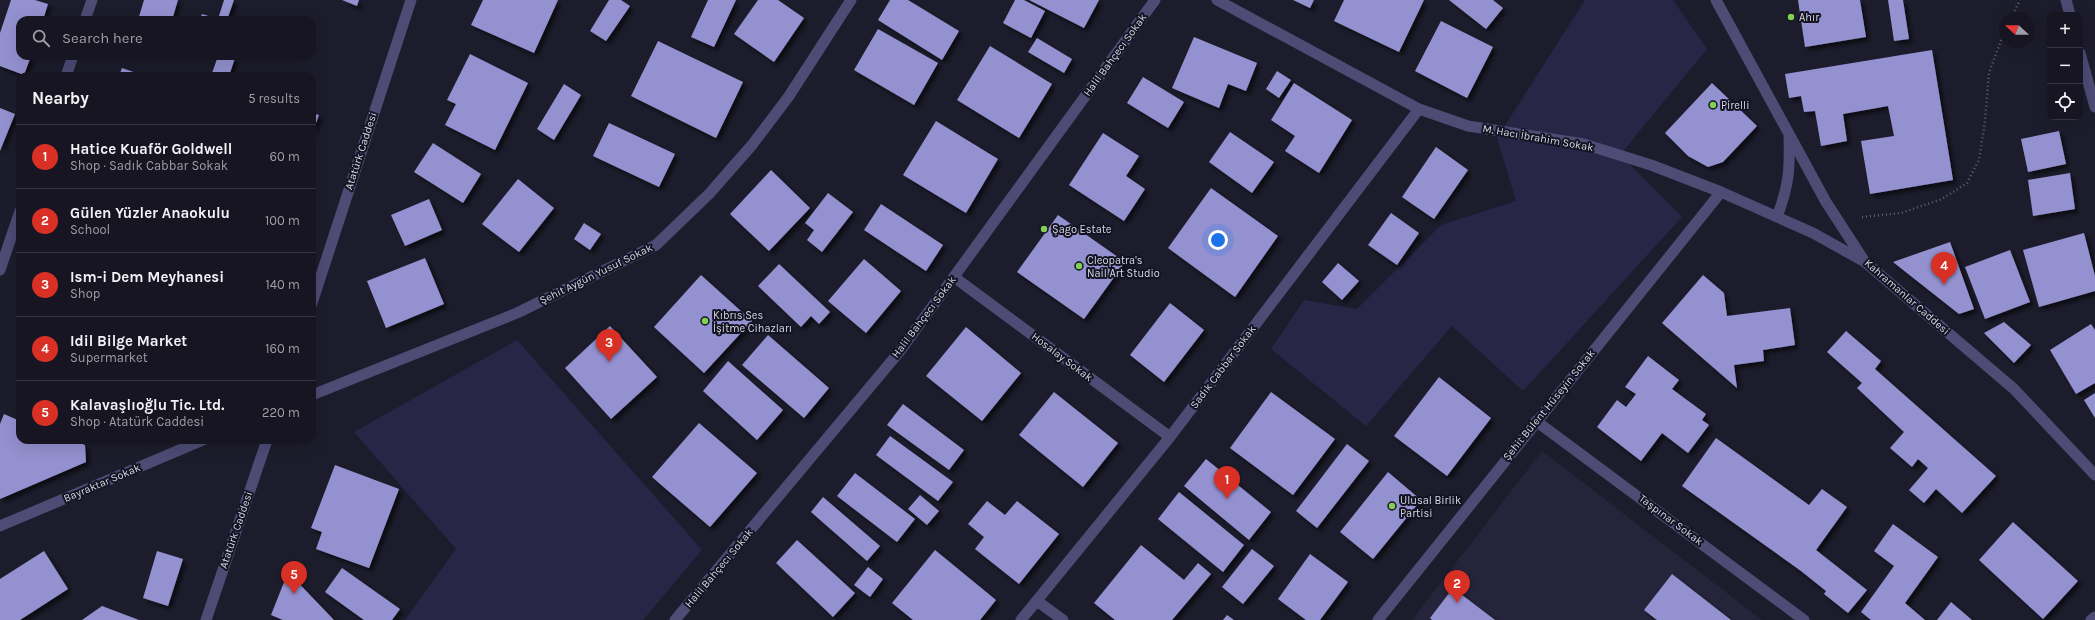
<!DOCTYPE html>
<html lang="en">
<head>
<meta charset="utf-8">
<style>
	body { margin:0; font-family:Karla,sans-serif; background:#1f1e2a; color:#f1f3f6 }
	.controls { position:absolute; right:12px; top:12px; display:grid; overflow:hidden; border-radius:8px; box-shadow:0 4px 16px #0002 }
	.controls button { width:36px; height:36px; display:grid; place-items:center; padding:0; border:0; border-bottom:1px solid #35343f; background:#161521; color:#f1f3f6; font:20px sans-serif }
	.compass { position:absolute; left:1999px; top:12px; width:36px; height:36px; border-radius:50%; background:#161521; box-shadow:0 4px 16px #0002; rotate:291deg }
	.you { position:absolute; left:1218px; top:240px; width:14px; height:14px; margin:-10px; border:3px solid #fff; border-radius:50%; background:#1a73e8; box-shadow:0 0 0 6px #1a73e833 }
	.badge { display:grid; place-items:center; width:26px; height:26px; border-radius:50%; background:#d93025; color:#fff; font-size:13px; font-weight:700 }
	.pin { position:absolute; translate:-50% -33px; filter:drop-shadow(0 1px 2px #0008) }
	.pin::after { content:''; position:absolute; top:21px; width:14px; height:12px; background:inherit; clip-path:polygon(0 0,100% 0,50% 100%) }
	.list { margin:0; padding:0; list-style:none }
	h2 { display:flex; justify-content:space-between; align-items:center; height:52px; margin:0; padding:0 16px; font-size:17px }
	h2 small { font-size:13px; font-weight:400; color:#9e9fa5 }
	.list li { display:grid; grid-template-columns:26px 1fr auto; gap:12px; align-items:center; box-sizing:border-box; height:64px; padding:0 16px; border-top:1px solid #35343f }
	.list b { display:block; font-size:15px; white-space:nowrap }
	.list p { margin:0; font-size:13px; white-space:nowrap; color:#9e9fa5 }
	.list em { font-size:13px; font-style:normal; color:#9e9fa5 }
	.icon { flex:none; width:22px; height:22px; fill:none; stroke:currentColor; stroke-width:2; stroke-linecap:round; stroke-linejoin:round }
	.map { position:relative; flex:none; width:2095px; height:620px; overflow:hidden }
	.search { position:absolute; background:#161521; box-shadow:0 4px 16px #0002; left:16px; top:16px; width:300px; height:44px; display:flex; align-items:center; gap:10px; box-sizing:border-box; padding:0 14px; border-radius:12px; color:#9e9fa5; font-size:15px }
	.panel { position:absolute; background:#161521; box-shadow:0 4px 16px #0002; left:16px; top:72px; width:300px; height:372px; border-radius:12px }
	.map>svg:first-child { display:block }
</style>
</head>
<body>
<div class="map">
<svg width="2095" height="620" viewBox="0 0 2095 620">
	<defs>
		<filter id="shadow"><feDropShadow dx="3.5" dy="3.5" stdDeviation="2" flood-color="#0009"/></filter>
	</defs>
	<rect width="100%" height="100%" fill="#1d1c2c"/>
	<path fill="#25243b" d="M1542,451L1762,620H1412Z"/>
	<path fill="#282547" d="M1585,0H1673L1707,49L1620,155L1682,217L1523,391L1452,326L1366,426L1271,349L1304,300L1357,309L1441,225L1516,201L1497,138Z
		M517,340L702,550L643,620H405L456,549L354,432Z"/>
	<path fill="#9491d0" filter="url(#shadow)" d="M11,0H35L48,4L43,20H20V56H31L24,75L0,66V33Z
		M144,0H178L172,20H138Z
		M224,0H234L227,20H200L202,14L218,19Z
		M342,0H359L357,6Z
		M483,0H558L534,53L471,25Z
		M609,0H621L630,6L606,41L590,31Z
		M708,0H736L714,47L691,37Z
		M758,0H778L804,18L774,62L734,34Z
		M890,0H908L959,31L942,60L878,20Z
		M1015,0H1024L1045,11L1031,38L1003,23Z
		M1029,0H1099L1084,28Z
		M1293,0H1314L1310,8Z
		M1344,0H1424L1399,52L1334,21Z
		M1449,0H1493L1503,8L1486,29Z
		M1798,0H1860L1866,37L1805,47Z
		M1888,0H1903L1909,39L1894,41Z
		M1441,21L1493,47L1467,98L1415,71Z
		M878,29L938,63L914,105L854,70Z
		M1194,37L1257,63L1246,91L1228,84L1219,108L1172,88Z
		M1037,38L1072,59L1064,73L1028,52Z
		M658,41L743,82L716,138L631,96Z
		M990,46L1052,84L1019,138L957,100Z
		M1932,50L1953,180L1870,194L1861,141L1894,136L1888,106L1843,114L1847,141L1821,146L1815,111L1804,112L1801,96L1789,98L1785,74Z
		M470,54L528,83L495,150L445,125L456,104L447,100Z
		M218,56L235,58L229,76H211Z
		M122,68L145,76H119Z
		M1277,71L1291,80L1279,98L1266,89Z
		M1143,77L1184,102L1168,128L1127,103Z
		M1294,83L1352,120L1319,173L1285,151L1295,136L1271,120Z
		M1712,83L1757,126L1723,162L1708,167L1688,156L1665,133Z
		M564,84L581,95L554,140L537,129Z
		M0,108L15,114L0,151Z
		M312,113L319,115L312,134Z
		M936,121L998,159L966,213L903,175Z
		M609,123L675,154L659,187L593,156Z
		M2059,131L2066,164L2028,172L2021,139Z
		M1230,132L1274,162L1252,193L1209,162Z
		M1103,133L1139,156L1126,176L1145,189L1124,221L1069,185Z
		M433,143L481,174L463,203L414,172Z
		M1436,147L1468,170L1434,219L1402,197Z
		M771,170L810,208L769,251L730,214Z
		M2070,173L2075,209L2033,216L2028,180Z
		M518,179L554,208L519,252L482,224Z
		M1211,188L1278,236L1235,297L1168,248Z
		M828,193L853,212L822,252L807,240L814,230L805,223Z
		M429,199L442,230L405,246L391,215Z
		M881,204L943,245L926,271L864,230Z
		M1391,213L1419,233L1397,265L1368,245Z
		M1058,215L1125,262L1084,319L1017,272Z
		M584,223L601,234L590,250L574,239Z
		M2084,233L2095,276V291L2039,307L2023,250Z
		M1950,242L1974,309L1959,314L1893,262Z
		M2010,250L2030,302L1985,319L1965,267Z
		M425,258L444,304L386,328L367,281Z
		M864,259L901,291L866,333L828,301Z
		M1338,263L1359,281L1342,300L1322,282Z
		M779,264L830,312L819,324L811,316L801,327L758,286Z
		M701,275L752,321L704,373L654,327Z
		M1703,275L1724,293L1727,316L1790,308L1795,345L1763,350L1764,361L1734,365L1737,388L1662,323Z
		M1170,303L1204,330L1164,382L1130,355Z
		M2004,322L2031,345L2014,363L1984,333Z
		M2091,324L2095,330V383L2076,394L2050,350Z
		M610,326L657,377L611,419L565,368Z
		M966,327L1021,373L982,421L926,376Z
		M1846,331L1881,361L1875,369L1996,476L1962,513L1936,489L1924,503L1909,490L1928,468L1918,459L1912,467L1890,448L1904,432L1857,388L1862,383L1827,352Z
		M768,335L829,388L804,418L742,365Z
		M1648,356L1679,380L1672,389L1706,414L1702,420L1709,425L1688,453L1662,433L1641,461L1597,427L1617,400L1626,407L1636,394L1625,387Z
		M728,361L783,410L757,440L703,391Z
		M1439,377L1491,418L1447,476L1394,436Z
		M1054,392L1118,443L1083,487L1019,435Z
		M1271,392L1335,439L1293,495L1230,448Z
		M2095,393V418L2084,400Z
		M903,404L964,450L949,470L887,425Z
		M4,414L20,421V440H71L85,445L86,462L0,499V424Z
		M699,423L757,473L710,527L652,477Z
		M890,436L953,482L938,501L876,455Z
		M1716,438L1809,505L1822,489L1847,507L1816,550L1867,590L1848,613L1824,594L1826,591L1801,571L1682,486Z
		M1347,444L1369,461L1317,528L1296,511Z
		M1206,459L1271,512L1249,540L1184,486Z
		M335,465L399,489L369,568L316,549L322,532L311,528Z
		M1388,472L1421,500L1373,559L1340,532Z
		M855,473L915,519L897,542L837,496Z
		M1179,492L1244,545L1223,572L1158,519Z
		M920,495L939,511L927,525L908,509Z
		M823,497L880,546L867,561L811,512Z
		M987,501L1005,515L1017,501L1059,534L1019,584L975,549L984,537L968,524Z
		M2013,522L2078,581L2043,619L1979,560Z
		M1893,524L1938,557L1905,603L1925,620H1871L1861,612L1894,566L1874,551Z
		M797,540L855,593L833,617L776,563Z
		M1141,545L1184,580L1198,563L1211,574L1172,620H1115L1094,603Z
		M1252,549L1274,566L1243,604L1222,587Z
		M935,550L996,600L980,620H913L892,603Z
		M44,551L68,589L20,620H0V579Z
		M157,551L183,559L168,606L143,598Z
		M1310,554L1348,582L1320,620H1306L1278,599Z
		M868,567L883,579L870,597L854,585Z
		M342,568L400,609L392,620H364L325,592Z
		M288,572L334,620H283L271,615Z
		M1672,574L1731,620H1657L1644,610Z
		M1453,588L1495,620H1432L1430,618Z
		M1951,602L1972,620H1937Z
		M102,606L139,620H82Z
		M1227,615L1234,620H1223Z"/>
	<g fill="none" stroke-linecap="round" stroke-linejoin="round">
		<path stroke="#626170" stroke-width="2.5" stroke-dasharray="1 3" stroke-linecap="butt" d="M2011,18L2020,0
			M1862,217L1901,213L1942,199L1967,183L1979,160L1985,121L1989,73L2005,30"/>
		<path stroke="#4e4b75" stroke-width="11" d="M1217,0L1419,109L1468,126L1584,144L1651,165L1721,192L1813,233L1865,262
			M1716,0L1826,202L1865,262L2014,389L2095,475
			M2066,0L2070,15
			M85,20L92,0
			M2080,53L2095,107
			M66,76L73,56
			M1777,217C1789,185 1790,170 1789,136
			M0,270L20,211
			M954,277L1170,437
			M312,395L517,313L656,245L709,194L752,145L789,96L851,0
			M1536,421L1804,620
			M0,526L203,440
			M1037,601L1063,620
			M675,620L900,351L1155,0
			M1021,620L1170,437L1419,109
			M1378,620L1721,192
			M2091,620L2095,617"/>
		<path stroke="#4e4b75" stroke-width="11" d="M312,303L411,0
			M206,620L267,440"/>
	</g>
	<g fill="#80d051" stroke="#141323" stroke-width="1.5">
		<circle cx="1791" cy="17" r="4"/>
		<circle cx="1713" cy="105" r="4"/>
		<circle cx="1044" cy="229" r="4"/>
		<circle cx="1079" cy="266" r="4"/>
		<circle cx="705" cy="321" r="4"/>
		<circle cx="1392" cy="506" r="4"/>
	</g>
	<g text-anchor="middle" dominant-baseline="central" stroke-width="4" stroke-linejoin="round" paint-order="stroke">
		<g font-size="11" fill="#d8d8e4" stroke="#141323" text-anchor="start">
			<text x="1799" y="17">Ahır</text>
			<text x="1721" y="105">Pirelli</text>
			<text x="1052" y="229">Şago Estate</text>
			<text x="1087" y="260">Cleopatra's<tspan x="1087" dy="13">Nail Art Studio</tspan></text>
			<text x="713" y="315">Kıbrıs Ses<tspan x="713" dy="13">İşitme Cihazları</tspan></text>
			<text x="1400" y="500">Ulusal Birlik<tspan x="1400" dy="13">Partisi</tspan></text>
		</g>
		<g font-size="11" fill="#d8d8e4" stroke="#141323">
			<text transform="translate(1115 55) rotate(-54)">Halil Bahçecı Sokak</text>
			<text transform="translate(1538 138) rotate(10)">M. Hacı İbrahim Sokak</text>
			<text transform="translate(361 151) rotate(-72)">Atatürk Caddesi</text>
			<text transform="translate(596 274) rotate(-26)">Şehit Aygün Yusuf Sokak</text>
			<text transform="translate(1907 297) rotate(41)">Kahramanlar Caddesi</text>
			<text transform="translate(924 317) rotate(-53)">Halil Bahçecı Sokak</text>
			<text transform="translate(1062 357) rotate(37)">Hosalay Sokak</text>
			<text transform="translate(1223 367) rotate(-53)">Sadık Cabbar Sokak</text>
			<text transform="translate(1549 405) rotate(-51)">Şehit Bülent Hüseyin Sokak</text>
			<text transform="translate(102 483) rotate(-23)">Bayraktar Sokak</text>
			<text transform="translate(1671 520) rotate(37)">Taşpınar Sokak</text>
			<text transform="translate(236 530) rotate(-71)">Atatürk Caddesi</text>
			<text transform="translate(719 568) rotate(-50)">Halil Bahçecı Sokak</text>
		</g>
	</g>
</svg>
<div class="controls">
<button>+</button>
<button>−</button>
<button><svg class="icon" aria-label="locate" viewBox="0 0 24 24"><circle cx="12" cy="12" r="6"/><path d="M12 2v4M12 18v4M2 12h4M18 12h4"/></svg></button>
</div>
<svg class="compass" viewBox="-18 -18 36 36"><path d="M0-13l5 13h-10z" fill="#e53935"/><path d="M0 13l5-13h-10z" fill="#9e9fa5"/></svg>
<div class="you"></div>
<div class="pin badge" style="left:1227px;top:499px">1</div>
<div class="pin badge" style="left:1457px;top:603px">2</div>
<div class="pin badge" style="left:609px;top:362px">3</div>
<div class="pin badge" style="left:1944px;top:285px">4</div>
<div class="pin badge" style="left:294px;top:594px">5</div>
<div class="search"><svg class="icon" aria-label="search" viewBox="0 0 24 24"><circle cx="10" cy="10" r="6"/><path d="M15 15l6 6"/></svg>Search here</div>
<section class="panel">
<h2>Nearby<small>5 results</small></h2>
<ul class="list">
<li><span class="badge">1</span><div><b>Hatice Kuaför Goldwell</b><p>Shop · Sadık Cabbar Sokak</p></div><em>60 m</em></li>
<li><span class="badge">2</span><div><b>Gülen Yüzler Anaokulu</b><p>School</p></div><em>100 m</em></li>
<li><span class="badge">3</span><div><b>Ism-i Dem Meyhanesi</b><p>Shop</p></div><em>140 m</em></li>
<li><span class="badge">4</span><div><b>Idil Bilge Market</b><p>Supermarket</p></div><em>160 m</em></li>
<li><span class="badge">5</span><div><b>Kalavaşlıoğlu Tic. Ltd.</b><p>Shop · Atatürk Caddesi</p></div><em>220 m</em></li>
</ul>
</section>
</div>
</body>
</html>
